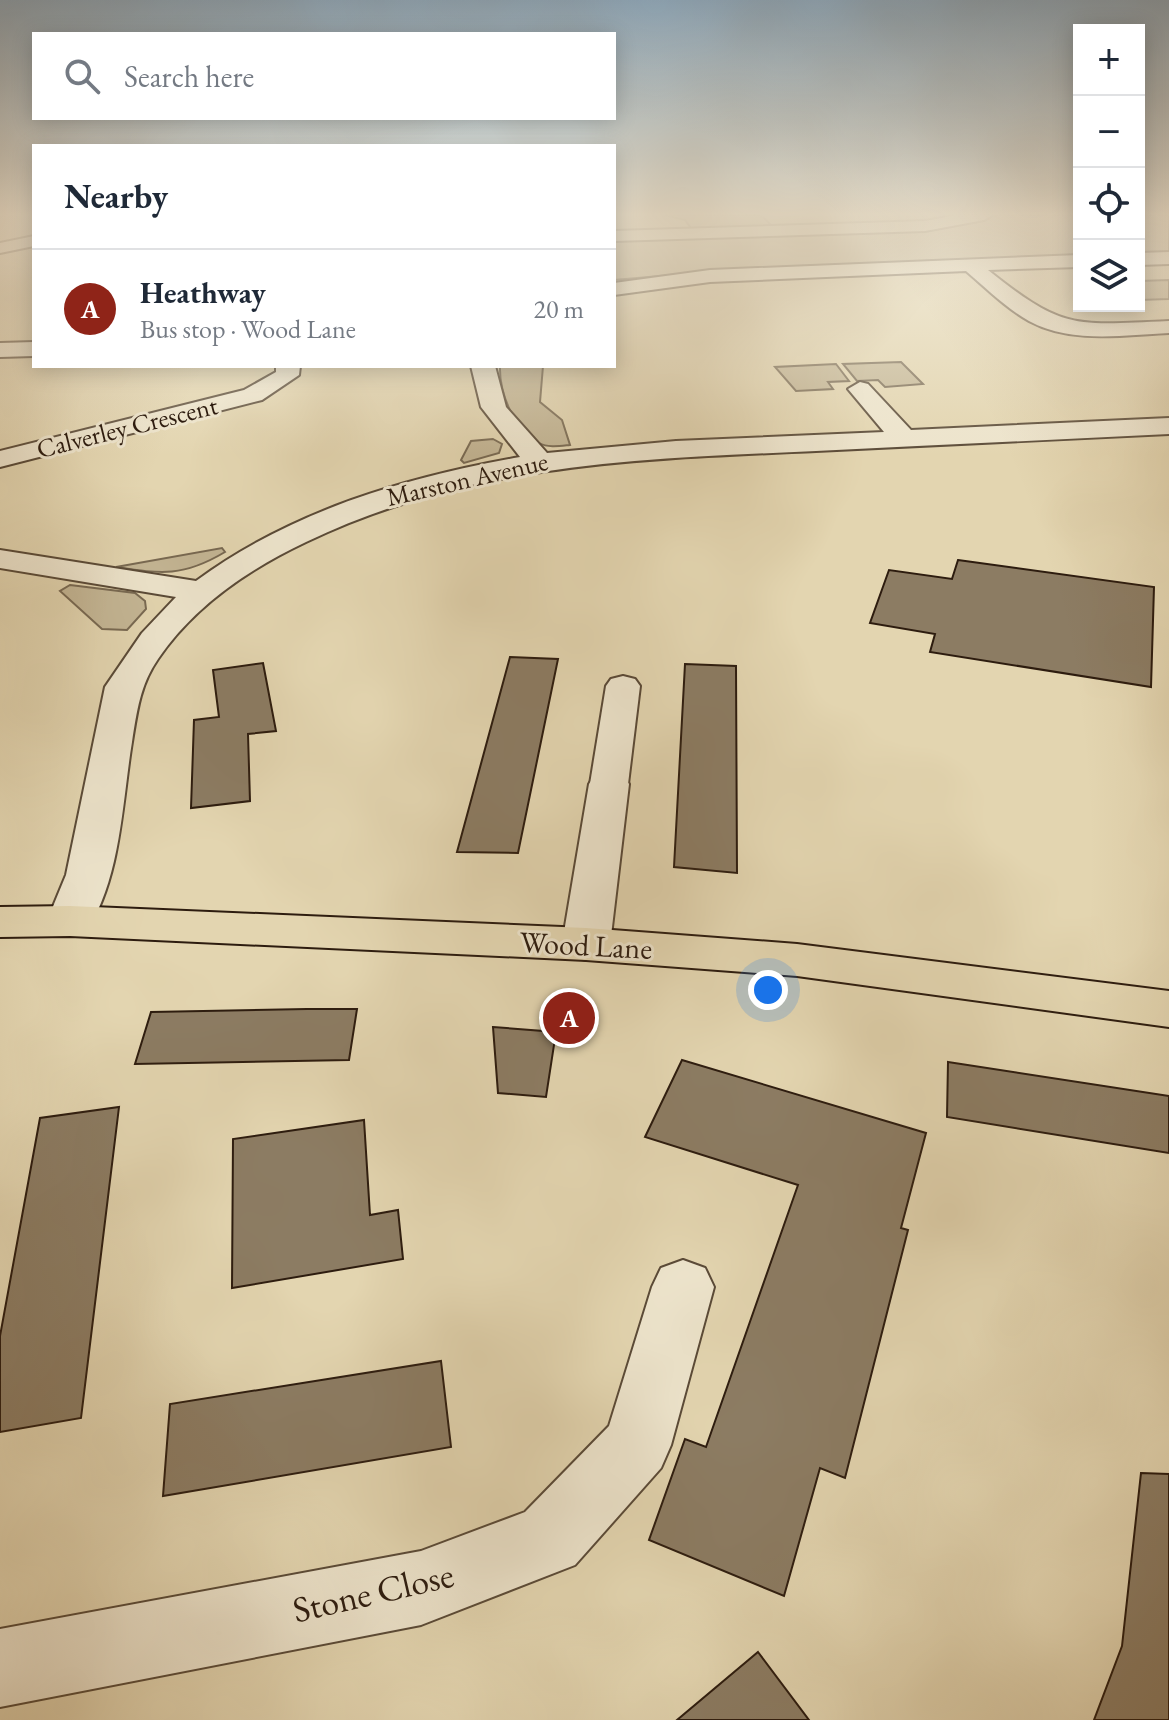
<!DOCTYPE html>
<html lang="en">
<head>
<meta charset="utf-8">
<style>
	body { margin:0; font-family:"EB Garamond",serif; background:#f2f2f3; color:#1f2937 }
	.controls { position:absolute; right:24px; top:24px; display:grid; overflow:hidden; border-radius:0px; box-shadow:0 4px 20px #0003 }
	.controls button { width:72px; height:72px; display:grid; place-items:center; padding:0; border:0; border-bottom:2px solid #e0e1e3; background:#fff; color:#1f2937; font:40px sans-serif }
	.you { position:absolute; left:768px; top:990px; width:28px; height:28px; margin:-20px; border:6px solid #fff; border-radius:50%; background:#1a73e8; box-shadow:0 0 0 12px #1a73e833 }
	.badge { display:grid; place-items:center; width:52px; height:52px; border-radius:50%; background:#8f2418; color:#fff; font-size:26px; font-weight:700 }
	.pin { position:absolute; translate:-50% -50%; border:4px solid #fff; box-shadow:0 2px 8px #0006 }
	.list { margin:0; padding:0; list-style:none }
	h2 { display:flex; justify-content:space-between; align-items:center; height:104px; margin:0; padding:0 32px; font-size:34px }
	h2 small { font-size:26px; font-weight:400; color:#747a83 }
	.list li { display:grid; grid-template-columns:52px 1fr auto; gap:24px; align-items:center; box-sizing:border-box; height:120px; padding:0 32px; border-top:2px solid #e0e1e3 }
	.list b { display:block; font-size:30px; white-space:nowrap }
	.list p { margin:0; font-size:26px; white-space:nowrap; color:#747a83 }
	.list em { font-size:26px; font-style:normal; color:#747a83 }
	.icon { flex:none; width:44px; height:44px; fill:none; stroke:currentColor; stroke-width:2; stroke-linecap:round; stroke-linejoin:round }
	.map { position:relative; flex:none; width:1169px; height:1720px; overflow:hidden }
	.search { position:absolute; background:#fff; box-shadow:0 4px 20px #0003; left:32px; top:32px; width:584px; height:88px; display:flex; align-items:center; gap:20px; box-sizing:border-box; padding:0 28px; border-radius:0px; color:#747a83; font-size:30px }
	.panel { position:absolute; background:#fff; box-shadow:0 4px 20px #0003; left:32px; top:144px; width:584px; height:224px; border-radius:0px }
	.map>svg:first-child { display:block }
</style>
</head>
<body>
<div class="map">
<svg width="1169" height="1720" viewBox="0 0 1169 1720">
	<rect width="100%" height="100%" fill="#e3d5b0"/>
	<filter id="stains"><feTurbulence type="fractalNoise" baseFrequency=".0025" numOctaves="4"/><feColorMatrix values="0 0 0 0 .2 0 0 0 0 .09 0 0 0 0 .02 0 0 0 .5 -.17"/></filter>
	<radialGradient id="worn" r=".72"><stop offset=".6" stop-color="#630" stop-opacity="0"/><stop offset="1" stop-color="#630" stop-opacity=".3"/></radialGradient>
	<path fill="#c4b695" stroke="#786952" stroke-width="2" d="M665,215H761L775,229L693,231L685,220Z
		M997,215H1079V258L705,272L614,280V239L940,228Z
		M1139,215H1169V255L1139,256Z
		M1169,280V299L1139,300V281Z
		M901,362L923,384L885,387L878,380L857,381L843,364Z
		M836,364L849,381L828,382L833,389L796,391L775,367Z
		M500,366H543L540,402L562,420L570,445C560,446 548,448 539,443C514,431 499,392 500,366Z
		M493,439L502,444L499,453L464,463L461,460L471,441Z
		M222,548L225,552C183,577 162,574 116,567Z
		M70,585L135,593L145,601L146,609L127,630L102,629L60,591Z"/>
	<path fill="#8c7c63" stroke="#2d1c0f" stroke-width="2" d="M958,560L1154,587L1151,687L930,652L935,634L870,623L889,570L952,579Z
		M510,657L558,659L518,853L457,852Z
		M263,663L276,731L248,734L250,801L191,808L194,720L219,717L213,670Z
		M685,664L736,666L737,873L674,867Z
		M307,1009H357L349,1060L135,1064L151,1012Z
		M493,1027L556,1032L546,1097L498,1093Z
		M682,1060L926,1133L901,1228L908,1230L845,1478L820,1468L784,1596L649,1540L685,1439L706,1447L798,1185L645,1137Z
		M948,1062L1169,1096V1153L947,1117Z
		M119,1107L81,1418L0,1432V1336L40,1118Z
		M364,1120L370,1215L398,1210L403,1259L232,1288L233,1139Z
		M441,1361L451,1447L163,1496L170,1404Z
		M1141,1473L1169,1474V1720H1094L1122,1646Z
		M758,1652L809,1720H677Z"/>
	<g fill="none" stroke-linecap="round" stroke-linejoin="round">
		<defs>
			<path id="pedestrian" d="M623,676L635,679L640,686L628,784L622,792L609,795L596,792L590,784L606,686L611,679Z"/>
			<path id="minor" d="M957,215H992L984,220L925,231L614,241V231L925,221Z
				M34,236V246L0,253V243Z
				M1169,252V264L1139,265V253Z
				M1079,255V267L988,270C1064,331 1075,325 1169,321V333C1123,335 1071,344 1029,321C1006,308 986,288 966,271L710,282L614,295V283L710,270Z
				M34,342V356L0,357V343Z
				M276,366H300L299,375L262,400L0,467V451L244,390L276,372Z
				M471,366H495L506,407L547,453L676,441L884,432L848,389L860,382L868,384L911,430L1169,418V434C1051,440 934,445 816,451C638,459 470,463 306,542C249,569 194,606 158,659C140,685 137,711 132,742C122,803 121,878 86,932L70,936L54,932L47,921L66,875L105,687L142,633L176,597L0,568V550L196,581C291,511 406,477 520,457L481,407Z
				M609,772L623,775L629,784L610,944L603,955L586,960L569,955L562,944L589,784L595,775Z
				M683,1260L705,1268L714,1287L671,1445L661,1468L575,1565L421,1625L0,1707V1629L421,1551L525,1512L609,1426L652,1287L661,1268Z"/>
			<path id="primary" d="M70,906L586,928L797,944L1169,991V1027L797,976L586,960L70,936L0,937V907Z"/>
		</defs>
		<use href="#pedestrian" stroke="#5a4a37" stroke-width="4"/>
		<use href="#minor" stroke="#5a4a37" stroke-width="4"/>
		<use href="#primary" stroke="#2d1c0f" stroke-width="4"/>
		<use href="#pedestrian" fill="#ede4cc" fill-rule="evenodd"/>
		<use href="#minor" fill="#ede4cc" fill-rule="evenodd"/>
		<use href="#primary" fill="#e3d5b0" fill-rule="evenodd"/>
	</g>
	<linearGradient id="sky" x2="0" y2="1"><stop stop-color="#8da8bc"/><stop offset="0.47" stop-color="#f2ecdb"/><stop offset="1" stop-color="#f2ecdb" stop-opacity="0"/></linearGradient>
	<rect width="1169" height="456" fill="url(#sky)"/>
	<g text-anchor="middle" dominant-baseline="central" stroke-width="6" stroke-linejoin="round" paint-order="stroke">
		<g font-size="26" fill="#2d1c0f" stroke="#ede4cc">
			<text transform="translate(127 427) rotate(-14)">Calverley Crescent</text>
			<text transform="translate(467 479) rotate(-13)">Marston Avenue</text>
		</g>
		<g font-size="30" fill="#2d1c0f" stroke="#ede4cc">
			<text transform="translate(586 945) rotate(3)">Wood Lane</text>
		</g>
		<g font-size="36" fill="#2d1c0f" stroke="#ede4cc">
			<text transform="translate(373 1592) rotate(-13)">Stone Close</text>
		</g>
	</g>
	<rect width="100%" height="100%" filter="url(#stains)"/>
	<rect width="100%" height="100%" fill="url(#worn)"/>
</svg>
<div class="controls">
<button>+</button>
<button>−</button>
<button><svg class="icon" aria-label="locate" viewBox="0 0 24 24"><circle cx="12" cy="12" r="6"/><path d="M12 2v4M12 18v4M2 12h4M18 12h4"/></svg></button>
<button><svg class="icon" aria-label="layers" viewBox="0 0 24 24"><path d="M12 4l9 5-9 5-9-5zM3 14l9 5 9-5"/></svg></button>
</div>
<div class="you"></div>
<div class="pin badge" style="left:569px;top:1018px">A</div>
<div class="search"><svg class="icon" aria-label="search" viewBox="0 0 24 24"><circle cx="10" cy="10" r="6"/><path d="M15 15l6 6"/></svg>Search here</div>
<section class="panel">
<h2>Nearby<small></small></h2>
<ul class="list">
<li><span class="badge">A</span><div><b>Heathway</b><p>Bus stop · Wood Lane</p></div><em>20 m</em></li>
</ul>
</section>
</div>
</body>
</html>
